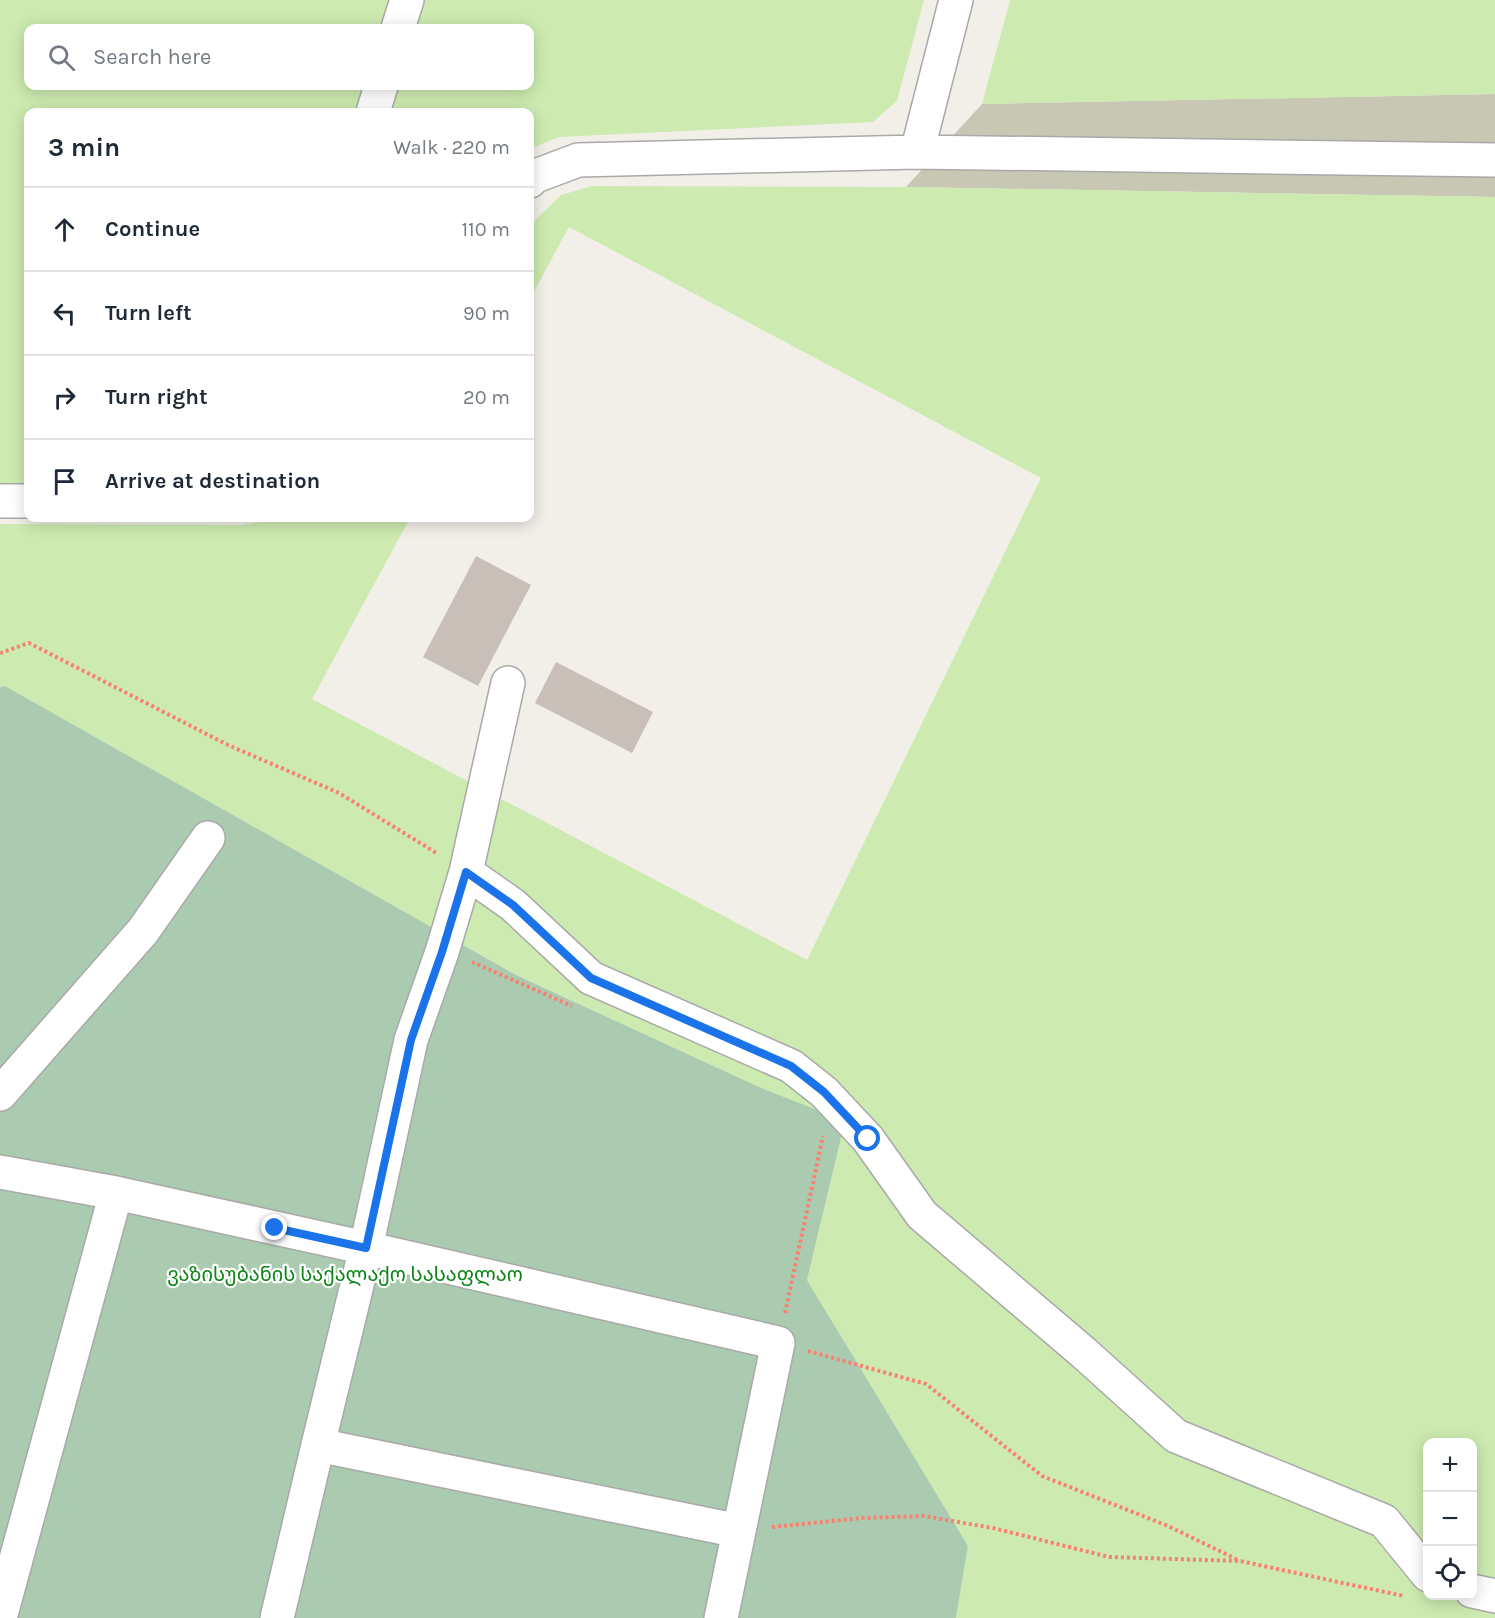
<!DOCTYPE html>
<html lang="en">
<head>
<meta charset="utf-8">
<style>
	body { margin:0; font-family:Karla,"Noto Sans Georgian",sans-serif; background:#f2f2f3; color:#1f2937 }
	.controls { position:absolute; right:18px; bottom:18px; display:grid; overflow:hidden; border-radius:12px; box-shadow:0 3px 15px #0003 }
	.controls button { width:54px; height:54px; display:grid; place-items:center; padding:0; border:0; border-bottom:2px solid #e0e1e3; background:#fff; color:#1f2937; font:30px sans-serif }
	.stop { position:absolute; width:18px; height:18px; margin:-14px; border:4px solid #1a73e8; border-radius:50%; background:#fff }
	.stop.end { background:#1a73e8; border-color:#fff; box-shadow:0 2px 6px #0008 }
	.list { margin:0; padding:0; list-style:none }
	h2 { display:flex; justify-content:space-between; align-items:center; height:78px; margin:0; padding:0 24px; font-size:26px }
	h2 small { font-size:20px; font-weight:400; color:#747a83 }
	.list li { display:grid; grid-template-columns:39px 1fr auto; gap:18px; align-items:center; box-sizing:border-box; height:84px; padding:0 24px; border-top:2px solid #e0e1e3 }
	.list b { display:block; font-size:22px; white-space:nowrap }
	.list em { font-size:20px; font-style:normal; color:#747a83 }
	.icon { flex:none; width:33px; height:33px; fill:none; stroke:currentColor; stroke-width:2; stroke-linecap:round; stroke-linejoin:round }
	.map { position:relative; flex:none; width:1495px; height:1618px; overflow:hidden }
	.search { position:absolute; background:#fff; box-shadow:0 3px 15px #0003; left:24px; top:24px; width:510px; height:66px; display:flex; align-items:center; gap:15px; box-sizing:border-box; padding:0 21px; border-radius:12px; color:#747a83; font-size:22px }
	.panel { position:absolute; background:#fff; box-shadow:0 3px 15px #0003; left:24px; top:108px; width:510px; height:414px; border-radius:12px }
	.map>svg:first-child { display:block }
</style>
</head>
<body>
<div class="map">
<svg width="1495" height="1618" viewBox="0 0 1495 1618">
	<rect width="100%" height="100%" fill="#f2efe9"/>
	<path fill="#c7c7b4" d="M1495,94V197L906,187L982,104Z"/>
	<path fill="#cdebb0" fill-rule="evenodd" d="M0,0H388L380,28H28V86H363L355,112H28V485L0,486Z
		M423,0H924L897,101L873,122L559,137L530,149V112H390L398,86H530V28H415Z
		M1010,0H1495V94L982,104Z
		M592,186L906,187L1495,197V1618H956L968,1546L807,1280L845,1121L759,1087L516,975L5,686L0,687V524L240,525L291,518H410L312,699L807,960L1041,478L569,227L530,299V230L535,220L561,195ZM1428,1442H1472V1596H1428Z"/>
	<path fill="#aacbaf" d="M5,686L516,975L759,1087L845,1121L807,1280L968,1546L956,1618H0V687Z"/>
	<path fill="#c7bfb8" d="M476,556L531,585L478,686L423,657Z
		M556,662L653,712L632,753L535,703Z"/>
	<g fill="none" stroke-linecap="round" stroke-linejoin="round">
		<defs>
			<path id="minor" d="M956,0L917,152L1495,160
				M398,28L407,0
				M373,112L381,86
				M530,181L533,177L578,160L917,152
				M0,501H28
				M466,872L513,905L591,978L791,1066L824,1092L868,1139L922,1215L1084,1353L1176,1436L1384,1521L1428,1575
				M0,1094L143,931L208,838
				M0,1172L116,1193L366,1248L778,1343L721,1618
				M318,1445L739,1531
				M1472,1591L1495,1596
				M0,1618L116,1193
				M277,1618L318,1445L366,1248L411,1040L442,952L466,872L508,683"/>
		</defs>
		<use href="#minor" stroke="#a9a9a9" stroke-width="36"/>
		<path stroke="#fa8072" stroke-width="4" stroke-dasharray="3 3" stroke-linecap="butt" d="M0,653L29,643L228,745L339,793L438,854
			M472,962L572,1006
			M785,1313L823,1136
			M808,1351L926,1384L1042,1476L1168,1526L1240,1561
			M772,1527L862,1518L923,1516L993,1528L1109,1557L1240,1561L1404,1596"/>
		<use href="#minor" stroke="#fff" stroke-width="33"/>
	</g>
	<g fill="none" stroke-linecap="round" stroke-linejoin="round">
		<path stroke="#1a73e8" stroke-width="8" d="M275,1228L366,1248L411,1040L442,952L466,872L513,905L591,978L791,1066L824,1092L868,1139"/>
	</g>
	<g text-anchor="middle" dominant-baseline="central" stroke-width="4.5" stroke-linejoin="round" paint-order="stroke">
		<g font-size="20" fill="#0c8416" stroke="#fff">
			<text x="345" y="1274">ვაზისუბანის საქალაქო სასაფლაო</text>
		</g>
	</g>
</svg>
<div class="controls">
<button>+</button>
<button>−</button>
<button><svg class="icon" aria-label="locate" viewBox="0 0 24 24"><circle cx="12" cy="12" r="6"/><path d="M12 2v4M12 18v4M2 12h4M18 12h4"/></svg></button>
</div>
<div class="stop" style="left:868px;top:1139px"></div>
<div class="stop end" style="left:275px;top:1228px"></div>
<div class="search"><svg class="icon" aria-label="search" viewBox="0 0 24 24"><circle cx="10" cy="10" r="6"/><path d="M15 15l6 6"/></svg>Search here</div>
<section class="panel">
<h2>3 min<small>Walk · 220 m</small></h2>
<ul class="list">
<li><svg class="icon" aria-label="ahead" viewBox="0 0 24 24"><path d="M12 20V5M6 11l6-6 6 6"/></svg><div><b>Continue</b></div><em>110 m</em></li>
<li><svg class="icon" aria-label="left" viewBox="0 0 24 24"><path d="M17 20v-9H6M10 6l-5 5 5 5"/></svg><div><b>Turn left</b></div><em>90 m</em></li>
<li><svg class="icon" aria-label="right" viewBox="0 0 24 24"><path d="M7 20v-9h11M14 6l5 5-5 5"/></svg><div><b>Turn right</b></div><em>20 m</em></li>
<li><svg class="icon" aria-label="arrive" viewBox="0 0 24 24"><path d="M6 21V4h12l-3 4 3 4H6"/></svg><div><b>Arrive at destination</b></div></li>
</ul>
</section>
</div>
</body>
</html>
